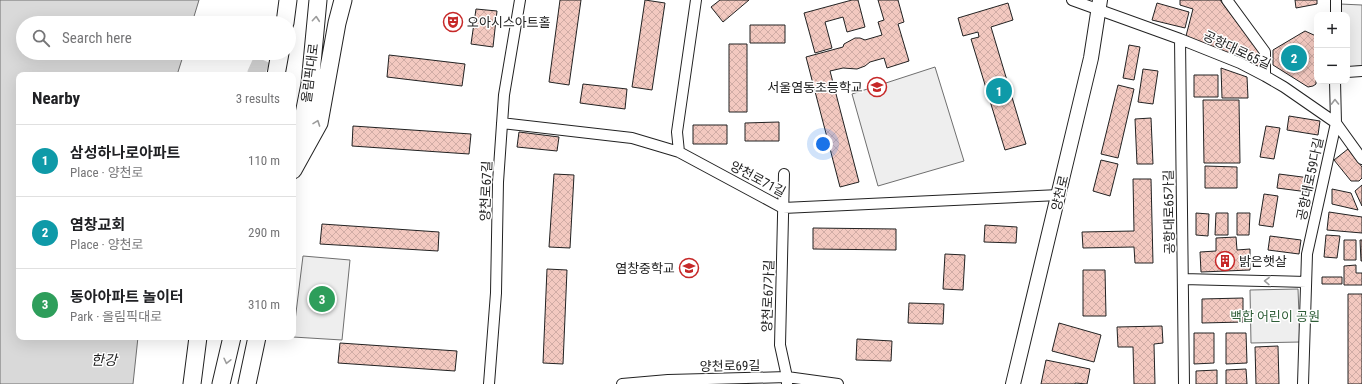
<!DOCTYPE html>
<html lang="en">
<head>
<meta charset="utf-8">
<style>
	body { margin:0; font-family:"Roboto Condensed","Noto Sans KR",sans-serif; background:#f6f6f6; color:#202124 }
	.controls { position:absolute; right:12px; top:12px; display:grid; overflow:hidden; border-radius:8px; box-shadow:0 4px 16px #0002 }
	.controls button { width:36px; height:36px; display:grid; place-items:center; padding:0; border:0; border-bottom:1px solid #e0e0e0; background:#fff; color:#202124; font:20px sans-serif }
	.you { position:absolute; left:823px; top:144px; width:14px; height:14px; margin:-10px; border:3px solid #fff; border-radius:50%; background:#1a73e8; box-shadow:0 0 0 6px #1a73e833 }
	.badge { display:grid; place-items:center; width:26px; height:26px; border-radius:50%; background:#c62828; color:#fff; font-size:13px; font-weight:700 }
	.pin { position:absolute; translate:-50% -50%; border:2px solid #fff; box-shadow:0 1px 4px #0006 }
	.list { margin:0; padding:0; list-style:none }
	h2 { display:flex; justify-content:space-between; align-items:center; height:52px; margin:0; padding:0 16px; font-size:17px }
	h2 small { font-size:13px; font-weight:400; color:#757577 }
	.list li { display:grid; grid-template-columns:26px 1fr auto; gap:12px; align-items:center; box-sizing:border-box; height:72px; padding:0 16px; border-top:1px solid #e0e0e0 }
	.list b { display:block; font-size:15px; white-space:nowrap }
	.list p { margin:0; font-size:13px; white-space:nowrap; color:#757577 }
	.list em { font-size:13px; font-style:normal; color:#757577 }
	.icon { flex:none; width:22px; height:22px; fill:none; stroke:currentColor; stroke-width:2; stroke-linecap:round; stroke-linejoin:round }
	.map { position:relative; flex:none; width:1362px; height:384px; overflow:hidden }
	.search { position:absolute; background:#fff; box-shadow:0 4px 16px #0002; left:16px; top:16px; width:280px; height:44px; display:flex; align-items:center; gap:10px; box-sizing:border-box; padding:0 14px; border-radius:22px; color:#757577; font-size:15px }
	.panel { position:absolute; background:#fff; box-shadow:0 4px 16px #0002; left:16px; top:72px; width:280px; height:268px; border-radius:8px }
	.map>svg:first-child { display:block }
</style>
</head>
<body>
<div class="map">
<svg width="1362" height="384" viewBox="0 0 1362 384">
	<defs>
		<pattern id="building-cross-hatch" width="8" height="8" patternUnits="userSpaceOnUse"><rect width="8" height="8" fill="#f3c9c0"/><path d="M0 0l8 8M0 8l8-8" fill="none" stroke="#d0aca5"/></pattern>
	</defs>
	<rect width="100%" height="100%" fill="#fff"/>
	<path fill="#eee" stroke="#6f6f6f" d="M1340,4L1362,5V66L1347,67V15H1340Z
		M935,67L964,161L878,186L852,94Z
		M303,256L350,260L342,340L293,337Z
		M1298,289L1300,342L1251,343L1250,290Z"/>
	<path fill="#d9d9d9" stroke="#6f6f6f" d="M0,0H199L192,23H23V53H184L177,75H19V337H138L133,384H0Z"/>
	<path fill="url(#building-cross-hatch)" stroke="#222" d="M560,0H581L569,85L549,82Z
		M645,0L665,3L652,90L632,87Z
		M720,0H749L723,22L711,7Z
		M852,0H858L865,27L847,32L843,17L825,22L832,48L815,53L804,13Z
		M878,0H898L904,22L898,24L909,61L887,68L884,58L870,62L865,66L857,69L843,68L830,71L859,182L840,187L806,57L843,47L844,44L855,38H860L865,40L882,35L878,22L884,20Z
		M1180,0H1220L1261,54V69L1186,36L1193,9L1180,5Z
		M1295,0H1317V4L1296,8Z
		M1008,3L1013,20L991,27L1026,144L1005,150L971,39L979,37L978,32L963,36L958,18Z
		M1157,3L1189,12L1185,28L1152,20Z
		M476,9L497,11L493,47L471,44Z
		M750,25H785V43H750Z
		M1305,31L1316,36V84L1313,86L1308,87L1273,65V50Z
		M729,44H747V112H729Z
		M1129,45L1140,47L1134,80L1123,78Z
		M389,55L465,64L462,86L387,77Z
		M1221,68L1247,77L1248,98H1222Z
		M1143,69L1158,71L1153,104L1138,102Z
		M1194,75H1218V97H1194Z
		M583,84L627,89L625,109L580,103Z
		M1118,85L1134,89L1118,158L1101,154Z
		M1203,100H1239L1240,163H1204Z
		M1289,116L1320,121L1318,135L1287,130Z
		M1151,118L1153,164H1137L1135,119Z
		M779,122V141H745V123Z
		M693,125H727V144H693Z
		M353,126L471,134L469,154L352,146Z
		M1266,126L1280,128L1274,159L1260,157Z
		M519,132L559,137L557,151L517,147Z
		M1348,149L1362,167V178L1359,181H1351L1334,160Z
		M1101,160L1118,164L1110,196L1093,191Z
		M1205,166L1237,167V188H1205Z
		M554,174L574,175L570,248L549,247Z
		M1279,174L1310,178L1308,192L1277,188Z
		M1133,179H1151L1153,263H1135L1134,247L1083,248L1082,232L1134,231Z
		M1362,185V206L1355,191Z
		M1332,189L1351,193L1358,210L1332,204Z
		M1264,194L1278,196L1273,227L1259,225Z
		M1329,212L1362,217V233L1327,230Z
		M1196,213L1209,214L1208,236L1196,235Z
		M1216,213H1228V235H1215Z
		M1237,213H1250L1249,235H1237Z
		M322,224L439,232L438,251L320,244Z
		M985,225L1017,227L1016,243L984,242Z
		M813,228L896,229V250L813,249Z
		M1326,235L1340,236L1337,258L1324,257Z
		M1270,236L1301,240L1299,254L1268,250Z
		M1236,237L1237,250L1250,249V270L1201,272L1200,252L1216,251V238Z
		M1344,240H1356V260H1344Z
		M1360,240H1362V261H1361Z
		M945,254L965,255L963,290L943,289Z
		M1356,265V273H1362V285H1344V266Z
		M547,269L567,270L563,364L543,363Z
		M1083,270H1105L1106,316H1083Z
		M1322,277H1342V284H1322Z
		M1348,294H1362V384H1348Z
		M1243,298V322L1202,323V299Z
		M909,303L944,304L943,324L908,323Z
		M1059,323L1101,335L1094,362L1052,351Z
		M1162,326L1163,343L1154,344L1155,384H1134L1133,347H1118L1117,327Z
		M1194,333H1214V363L1194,364Z
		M1226,333H1246L1247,363L1226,364Z
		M857,339L892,341L891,361L856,360Z
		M340,343L457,351L455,371L338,363Z
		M1278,346L1279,384H1256L1255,347Z
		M1046,360L1090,369L1087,384L1075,383V384H1041Z
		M1246,369L1247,384H1226V370Z
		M1217,370V384H1196V371Z"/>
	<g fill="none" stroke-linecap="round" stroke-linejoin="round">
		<path stroke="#d3d3d3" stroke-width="17" stroke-dasharray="17 8" stroke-linecap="butt" d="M255,75L265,53"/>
		<defs>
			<path id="minor" d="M1072,0L1180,39L1240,63L1265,76L1284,87L1336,123L1362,159
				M1227,0L1265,52V76
				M1336,0V15
				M1180,39L1184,384
				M1347,72L1362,71
				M502,123L632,138L679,152L783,208L1059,195
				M679,152L677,132L696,0
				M784,174L780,345L787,377V383
				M1183,279L1306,282
				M489,384L496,293L498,182L504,95L520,0
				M622,384L668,380L787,377L838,384
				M1303,384L1307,254L1336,123L1335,81"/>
			<path id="secondary" d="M1013,384L1091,58L1100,0"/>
			<path id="trunk" d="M285,23L288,0
				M276,75L280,53
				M296,154L310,84L318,0
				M293,170L319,123L337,23L343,0
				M192,384L198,337
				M221,384L232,337
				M247,384L257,337"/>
		</defs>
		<use href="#minor" stroke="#222" stroke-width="12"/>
		<use href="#secondary" stroke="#222" stroke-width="16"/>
		<use href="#trunk" stroke="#222" stroke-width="19"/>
		<use href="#minor" stroke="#fff" stroke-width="10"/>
		<use href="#secondary" stroke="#fff" stroke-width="14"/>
		<use href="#trunk" stroke="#fff" stroke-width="17"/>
	</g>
	<defs><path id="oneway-chevron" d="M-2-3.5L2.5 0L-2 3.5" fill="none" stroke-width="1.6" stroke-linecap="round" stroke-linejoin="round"/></defs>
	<g stroke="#9c9c9c">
		<use href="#oneway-chevron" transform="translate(316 19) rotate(-85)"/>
		<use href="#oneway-chevron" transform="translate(1335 102) rotate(-91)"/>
		<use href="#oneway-chevron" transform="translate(317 123) rotate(-70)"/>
		<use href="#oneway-chevron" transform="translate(1267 281) rotate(-179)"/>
		<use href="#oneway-chevron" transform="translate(227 361) rotate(103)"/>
	</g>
	<defs>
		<symbol id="theatre-ring" viewBox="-11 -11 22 22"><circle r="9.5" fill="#fff" stroke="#c62828" stroke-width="1.5"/><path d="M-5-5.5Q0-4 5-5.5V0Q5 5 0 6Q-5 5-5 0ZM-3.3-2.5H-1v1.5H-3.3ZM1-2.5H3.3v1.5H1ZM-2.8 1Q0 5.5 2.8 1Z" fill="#c62828"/></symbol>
		<symbol id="school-ring" viewBox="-11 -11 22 22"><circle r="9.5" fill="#fff" stroke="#c62828" stroke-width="1.5"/><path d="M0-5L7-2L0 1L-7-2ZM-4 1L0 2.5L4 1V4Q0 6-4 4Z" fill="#c62828"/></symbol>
		<symbol id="building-ring" viewBox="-11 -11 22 22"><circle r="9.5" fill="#fff" stroke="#c62828" stroke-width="1.5"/><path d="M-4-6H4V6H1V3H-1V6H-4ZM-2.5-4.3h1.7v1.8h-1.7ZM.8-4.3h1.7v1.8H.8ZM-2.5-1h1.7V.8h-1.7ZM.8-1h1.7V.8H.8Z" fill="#c62828"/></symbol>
	</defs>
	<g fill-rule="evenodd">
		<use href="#theatre-ring" x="442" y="11" width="22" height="22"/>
		<use href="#school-ring" x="866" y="76" width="22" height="22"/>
		<use href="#building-ring" x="1214" y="250" width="22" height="22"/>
		<use href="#school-ring" x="678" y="257" width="22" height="22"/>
	</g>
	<g text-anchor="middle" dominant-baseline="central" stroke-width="3" stroke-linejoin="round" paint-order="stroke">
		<g font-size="13" fill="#222" stroke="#fff" text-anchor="start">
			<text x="467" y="22">오아시스아트홀</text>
			<text x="863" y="87" text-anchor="end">서울염동초등학교</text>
			<text x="1239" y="261">밝은햇살</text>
			<text x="675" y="268" text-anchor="end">염창중학교</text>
		</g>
		<g font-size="13" fill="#222" stroke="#fff">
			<text transform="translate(1237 50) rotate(25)">공항대로65길</text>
			<text transform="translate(310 73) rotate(-83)">올림픽대로</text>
			<text transform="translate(758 179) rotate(28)">양천로71길</text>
			<text transform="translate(1310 179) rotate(-78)">공항대로59다길</text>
			<text transform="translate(486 191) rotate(-88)">양천로67길</text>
			<text transform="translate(1060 193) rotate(-77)">양천로</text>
			<text transform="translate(1169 212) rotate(-91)">공항대로65가길</text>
			<text transform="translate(768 296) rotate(-88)">양천로67가길</text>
			<text transform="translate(730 366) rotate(-1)">양천로69길</text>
		</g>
		<g font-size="13" fill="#2f5e38" stroke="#fff">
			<text x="1275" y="316">백합 어린이 공원</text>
		</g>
		<g font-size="14" font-style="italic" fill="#222" stroke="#fff">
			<text x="104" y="360">한강</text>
		</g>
	</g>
</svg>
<div class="controls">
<button>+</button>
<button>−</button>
</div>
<div class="you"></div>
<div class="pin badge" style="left:999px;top:91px;background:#0f9aa8">1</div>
<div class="pin badge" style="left:1294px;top:58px;background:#0f9aa8">2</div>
<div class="pin badge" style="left:322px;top:299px;background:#2e9e5b">3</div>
<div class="search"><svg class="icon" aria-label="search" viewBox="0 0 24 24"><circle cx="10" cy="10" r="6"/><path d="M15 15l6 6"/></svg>Search here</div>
<section class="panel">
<h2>Nearby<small>3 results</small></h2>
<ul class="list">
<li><span class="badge" style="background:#0f9aa8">1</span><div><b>삼성하나로아파트</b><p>Place · 양천로</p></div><em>110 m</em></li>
<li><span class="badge" style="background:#0f9aa8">2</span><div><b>염창교회</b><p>Place · 양천로</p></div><em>290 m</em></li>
<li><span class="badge" style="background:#2e9e5b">3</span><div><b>동아아파트 놀이터</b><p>Park · 올림픽대로</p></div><em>310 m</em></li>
</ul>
</section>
</div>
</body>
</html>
